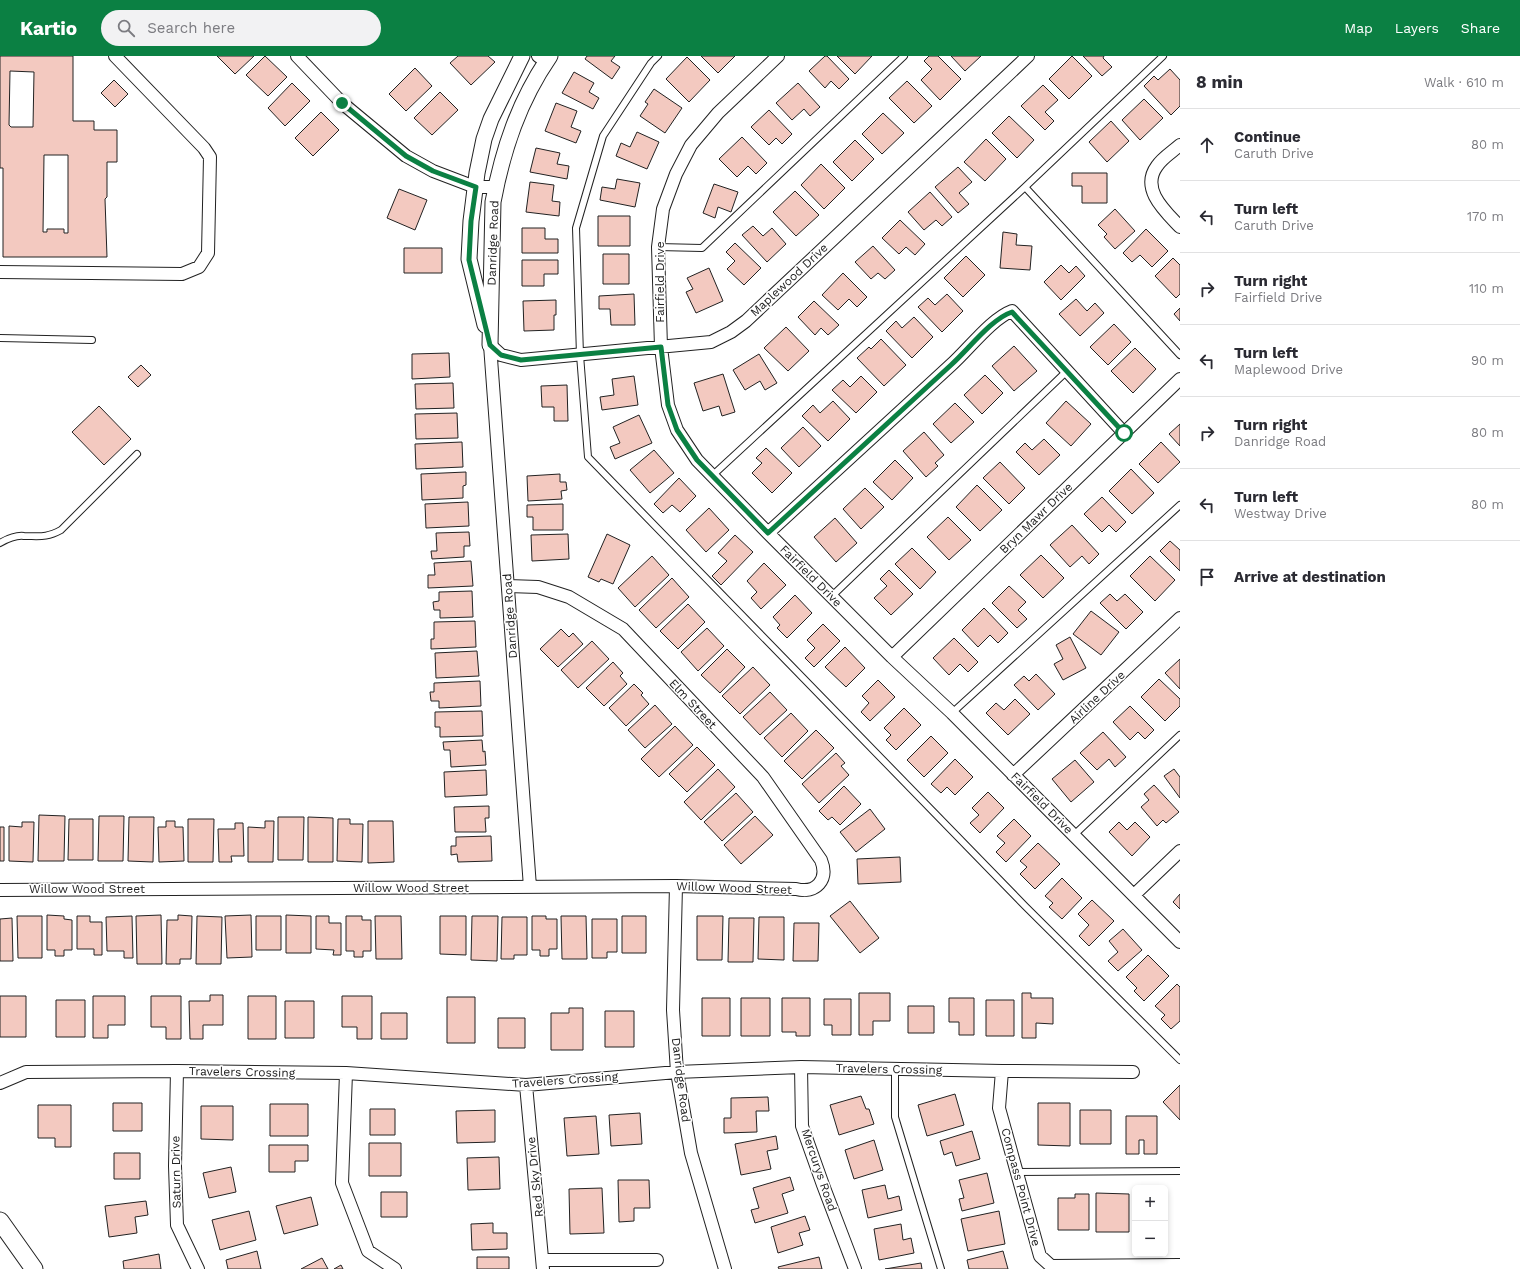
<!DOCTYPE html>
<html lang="en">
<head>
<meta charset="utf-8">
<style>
	body { margin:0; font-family:"Work Sans",sans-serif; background:#f2f2f3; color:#2b2b33 }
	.controls { position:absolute; right:12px; bottom:12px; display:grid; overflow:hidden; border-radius:6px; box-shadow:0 2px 6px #0003 }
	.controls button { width:36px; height:36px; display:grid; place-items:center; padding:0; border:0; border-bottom:1px solid #e1e1e2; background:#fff; color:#2b2b33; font:20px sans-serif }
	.stop { position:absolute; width:12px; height:12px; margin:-9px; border:3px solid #0b8043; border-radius:50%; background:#fff }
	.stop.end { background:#0b8043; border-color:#fff; box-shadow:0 1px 4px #0008 }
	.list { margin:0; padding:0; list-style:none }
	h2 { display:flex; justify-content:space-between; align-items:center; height:52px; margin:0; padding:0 16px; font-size:17px }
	h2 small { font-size:13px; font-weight:400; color:#7c7c81 }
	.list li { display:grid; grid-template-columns:26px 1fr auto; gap:12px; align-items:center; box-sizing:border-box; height:72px; padding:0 16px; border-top:1px solid #e1e1e2 }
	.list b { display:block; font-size:15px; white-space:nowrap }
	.list p { margin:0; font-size:13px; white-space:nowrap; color:#7c7c81 }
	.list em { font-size:13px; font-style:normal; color:#7c7c81 }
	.icon { flex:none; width:22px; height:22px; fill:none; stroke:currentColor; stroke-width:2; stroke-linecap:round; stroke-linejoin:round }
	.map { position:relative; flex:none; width:1180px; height:1213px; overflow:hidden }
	header { display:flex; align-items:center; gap:24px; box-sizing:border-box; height:56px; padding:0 20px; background:#0b8043; color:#fff }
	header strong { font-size:19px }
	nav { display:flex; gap:22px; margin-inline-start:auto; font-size:14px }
	.search { width:280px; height:36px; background:#f2f2f3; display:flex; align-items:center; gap:10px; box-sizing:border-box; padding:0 14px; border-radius:22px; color:#7c7c81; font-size:15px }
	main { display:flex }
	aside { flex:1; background:#fff }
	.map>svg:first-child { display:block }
</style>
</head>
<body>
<header>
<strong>Kartio</strong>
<div class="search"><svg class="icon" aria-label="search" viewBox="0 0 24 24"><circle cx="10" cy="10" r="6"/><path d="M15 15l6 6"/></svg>Search here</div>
<nav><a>Map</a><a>Layers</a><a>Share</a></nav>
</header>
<main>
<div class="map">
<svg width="1180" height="1213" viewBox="0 0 1180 1213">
	<rect width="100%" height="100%" fill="#fff"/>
	<path fill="#f3c9c0" stroke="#222" fill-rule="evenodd" d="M0,0H73V65H94V74H117V106H107V141L105,143L107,201H3V112H0ZM10,15L34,16L33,71H11L9,69ZM44,99H68V177H64V173H47V176H43Z
		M217,0H254L235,18Z
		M265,0L287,21L268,40L246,19Z
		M458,0H488L495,6L471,29L450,7Z
		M587,0H615L611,5L620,11L612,23L585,3Z
		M701,0H735L718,17Z
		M825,0H827L849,23L839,33L831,25L825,32L809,15Z
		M837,0H872L855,18Z
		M929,0H938L961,23L940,44L921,24L932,13L924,5Z
		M951,0H981L965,15Z
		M1072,0L1092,20L1069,43L1049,23Z
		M1083,0H1104L1103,2L1112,11L1102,20Z
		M687,1L710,24L689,46L666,23Z
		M415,12L432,30L406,55L389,38Z
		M1170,13L1180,24V50L1171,59L1144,30L1154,20L1158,24Z
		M574,16L594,27L589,36L599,42L593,53L562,37Z
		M114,24L128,38L115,51L101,37Z
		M907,25L932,50L914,67L889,42Z
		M292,27L310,45L285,70L268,52Z
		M798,27L820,51L810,60L804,53L792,64L776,47Z
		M1043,29L1058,44L1045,56L1054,65L1045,74L1021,50Z
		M654,33L682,52L665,77L640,60L648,48L645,46Z
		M440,36L458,54L432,79L414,62Z
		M1144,43L1163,62L1140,84L1122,64Z
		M556,47L577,55L571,71L581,75L576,87L545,75Z
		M769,54L792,78L782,88L776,82L769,89L751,71Z
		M321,56L339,74L313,100L295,82Z
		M883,57L904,77L882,98L862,78Z
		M1009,60L1034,84L1017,102L992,77Z
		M1111,65L1129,85L1107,106L1089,86Z
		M637,76L659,86L647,113L616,100L621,87L630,91Z
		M742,81L767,107L756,118L748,110L737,121L719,103Z
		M986,83L1006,103L985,125L964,106Z
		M855,84L874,103L852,125L833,106Z
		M536,92L560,97L557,108L569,110L567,123L530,116Z
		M821,108L845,132L824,153L801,129Z
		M958,111L972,126L959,137L969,148L958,157L935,131Z
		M1072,117H1107V147H1082V130H1072Z
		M617,123L640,127L635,151L600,144L602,131L615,133Z
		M530,126L554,129L552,145L560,146L559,160L526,156Z
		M714,128L738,136L731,156L718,151L715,162L703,157Z
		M399,133L427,144L415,174L387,162Z
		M795,135L819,159L796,180L773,156Z
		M930,136L952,161L942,170L936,164L924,174L908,156Z
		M1115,153L1135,175L1115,193L1104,181L1107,178L1098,169Z
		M598,160H630V190H598Z
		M900,164L925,188L915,199L906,191L899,198L882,182Z
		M753,170L763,180L772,172L786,188L767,206L742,179Z
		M522,172H545V183H558V197H522Z
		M1146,173L1168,195L1152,211L1140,199L1132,206L1123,197Z
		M1003,176L1017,178L1016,189L1032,190L1030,214L1000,212Z
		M735,187L761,212L744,229L727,213L735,205L726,196Z
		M873,190L895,214L885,223L878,217L871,223L855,206Z
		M404,192H442V217H404Z
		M603,198H629V228H603Z
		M966,200L985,219L963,241L944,222Z
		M1173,202L1180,209V238L1176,242L1155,220Z
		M522,204H558V218H544V230H522Z
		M1061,209L1069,217L1076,210L1085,220L1061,244L1044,226Z
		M709,212L723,245L696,257L686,236L693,233L687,222Z
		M843,217L867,241L857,251L849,243L838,254L822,239Z
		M634,238L635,269H611L610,253H599V240Z
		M947,238L963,255L942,276L918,251L928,242L935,249Z
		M1076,243L1087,255L1095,247L1104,257L1080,280L1059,258Z
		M556,244V259H554V274L524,275L523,245Z
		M814,245L839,269L828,279L821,272L815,279L798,261Z
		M1180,252V265L1174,258Z
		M914,261L933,281L912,302L886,275L896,265L902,272Z
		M1114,268L1131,286L1108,309L1090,291Z
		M786,271L809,295L788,315L764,292Z
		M881,283L906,309L884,330L857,302L869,291L871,293Z
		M1014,290L1037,315L1014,335L992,310Z
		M1135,292L1156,313L1133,337L1111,315Z
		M449,297L450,321L412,323V298Z
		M759,298L777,327L765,334L760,325L745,334L733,314Z
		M141,309L151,319L138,331L128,321Z
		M723,318L735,356L722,360L719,350L703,355L694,327Z
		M985,319L1003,337L982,358L964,339Z
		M634,320L638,349L602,354L600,341L614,339L612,323Z
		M861,320L877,336L856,357L832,334L843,324L850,331Z
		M453,327L454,352L416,353L415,328Z
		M567,329L568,365H554V351H542L541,330Z
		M833,345L850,363L828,385L802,360L813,349L820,357Z
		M1066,345L1091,368L1071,390L1046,367Z
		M955,347L974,366L951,387L933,368Z
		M99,350L131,383L104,409L72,376Z
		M457,357L458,382L416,383L415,358Z
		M639,359L652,387L615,403L610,391L620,387L613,371Z
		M1180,368V390L1169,378Z
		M803,371L821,390L799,411L781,392Z
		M924,376L944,399L935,407L938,410L926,421L903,395Z
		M1044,383L1060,399L1039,419L1016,396L1025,387L1032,394Z
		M462,386L463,411L416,413L415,388Z
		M1161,386L1180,406L1158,427L1139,408Z
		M766,392L792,417L772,437L752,417L762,407L756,402Z
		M654,394L674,417L650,437L630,414Z
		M895,404L913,422L892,444L873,426Z
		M1000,406L1025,432L1009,448L983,422Z
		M1131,413L1154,437L1132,458L1109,435Z
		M466,416V429L463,430V442L422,444L421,418Z
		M560,418V426H566L567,434L561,435L562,443L528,445L527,420Z
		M679,422L696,440L680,456L672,449L663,457L654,448Z
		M977,429L1002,454L980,475L956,451Z
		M865,432L884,451L861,473L843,453Z
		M1102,441L1126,466L1116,476L1109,469L1102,476L1084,458Z
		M468,446L469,470L426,472L425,448Z
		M563,448V474H533V461H527V449Z
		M709,452L729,474L706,496L686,474Z
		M948,461L971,484L949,504L927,481Z
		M835,462L857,487L836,506L814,481Z
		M1072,469L1099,498L1089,508L1082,500L1070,511L1050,489Z
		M469,476L470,490H464V501L432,503L431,495H437L436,477Z
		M568,478L569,503L532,505L531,479Z
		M607,478L630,489L613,528L601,523L599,526L588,521Z
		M735,479L753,496L721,529L712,520L727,505L718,497Z
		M1170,485L1180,494V515L1160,495Z
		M912,492L936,516L920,533L895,508Z
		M1041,499L1064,522L1043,542L1020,519Z
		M652,500L669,519L635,551L618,532Z
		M1150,500L1175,524L1155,545L1130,520Z
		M471,505L473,530L428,532V519H435L434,507Z
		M764,507L786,529L761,553L751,542L757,536L747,525Z
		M889,514L913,538L891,559L874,542L887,530L880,523Z
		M672,522L689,541L656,572L639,554Z
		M1009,530L1026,546L1018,554L1027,563L1017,572L992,547Z
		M472,535L473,561L440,562V554H434L433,546L439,545V536Z
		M1110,538L1117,545L1125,538L1143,556L1126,573L1100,547Z
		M795,539L812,557L787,582L777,572L780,569L773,561Z
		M688,548L705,566L678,593L660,575Z
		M984,552L1008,577L998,587L990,579L978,591L962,574Z
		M1091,555L1119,576L1101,599L1073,578Z
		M475,565L476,591L431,593V583H434V566Z
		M823,568L840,585L814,611L805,602L815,592L807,584Z
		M707,572L724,590L698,615L681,596Z
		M561,573L569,581L573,577L583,588L558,611L540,593Z
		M1070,581L1086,612L1063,624L1054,608L1063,603L1056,589Z
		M954,582L978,606L968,616L960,608L949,619L933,602Z
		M592,585L609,603L578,632L561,614Z
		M845,591L865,612L846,631L825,611Z
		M727,593L745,611L720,637L701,619Z
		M477,595L479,620L436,622L435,597Z
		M1180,603V633L1165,617Z
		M613,606L623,617L620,620L627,628L604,650L586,632Z
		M753,611L770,629L740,658L722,640Z
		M1036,618L1055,638L1038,654L1014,629L1024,620L1029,625Z
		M1159,623L1180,643V650L1165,665L1141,641Z
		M878,624L895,641L870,665L861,656L869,647L862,640Z
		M480,625L481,650L439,652V645H431L430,636H434V627Z
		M634,628L643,637L641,639L649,648L626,670L609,652Z
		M770,636L787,654L760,679L743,661Z
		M1015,643L1030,658L1008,679L986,657L996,647L1004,654Z
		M655,649L672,668L645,692L628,674Z
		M1130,650L1154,674L1145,683L1138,676L1130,684L1113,666Z
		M904,652L921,669L896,694L886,684L891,679L884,672Z
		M482,655L483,680L440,681V671H435V656Z
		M791,657L808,675L782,701L764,682Z
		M675,670L693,689L659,721L641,703Z
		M816,674L834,692L802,723L784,705Z
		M1103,676L1126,701L1115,711L1109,703L1097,714L1080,697Z
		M931,680L948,697L924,721L907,704Z
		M482,684L483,696L485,695L486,709L451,711L450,694H444L443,686Z
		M697,691L715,709L687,736L669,718Z
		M836,697L845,707L841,710L849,719L819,747L802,728Z
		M955,703L973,721L955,739L947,731L941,737L931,728Z
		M1075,704L1094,726L1071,746L1052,723Z
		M718,713L735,731L701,764L684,746Z
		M1174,713L1180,721V742L1164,720Z
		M486,714L487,739L445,741L444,716Z
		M1154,729L1179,756L1166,767L1163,764L1157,770L1141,751L1149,744L1144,738Z
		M844,730L861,748L840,769L832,761L828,764L819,755Z
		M988,736L1004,752L980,777L970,767L979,759L972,752Z
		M736,737L753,756L722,785L704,766Z
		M489,750V762H485L486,776H455L454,751Z
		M870,753L885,773L856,796L840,776Z
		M39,759L65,760L64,805H38Z
		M99,760H124L123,805H98Z
		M755,760L773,779L741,808L724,789Z
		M129,761H154L153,806L128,805Z
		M278,761H304L303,804H278Z
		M308,761L333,762V806H308Z
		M69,763H93V804H68Z
		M188,763H214L213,806H188Z
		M338,763H350V768H363L362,806L337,805Z
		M1014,763L1031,780L1006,806L996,796L1005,787L997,780Z
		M166,765H175V771H183L184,805L159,806L158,771H166Z
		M265,765H274L273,806H248V771L265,772Z
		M368,765H393L394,806L368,807Z
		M22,766H34L33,806L9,805V770L22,771Z
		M1119,766L1127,774L1135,766L1150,781L1132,800L1109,776Z
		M235,767H243L244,800H231L232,806H219L218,773H235Z
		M0,771H4V805H0Z
		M491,780L492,805L458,806L457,798L451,799V790H456V781Z
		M1038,787L1060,808L1035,833L1020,818L1027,811L1020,805Z
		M900,801L901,826L858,828L857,803Z
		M1062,822L1082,842L1062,863L1049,851L1053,847L1045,840Z
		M1180,838V853L1173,846Z
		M1092,844L1114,865L1089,890L1079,880L1089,869L1078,858Z
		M850,845L879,882L860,897L830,860Z
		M47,859L64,860V863L72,864V894H64V900H55V894H47Z
		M161,859L162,908H137L136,860Z
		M178,859L192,860L191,903H180V908H166L167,864H178Z
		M251,859L252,901L227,902L225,860Z
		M286,859L311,860V897H286Z
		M17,860H42V902H18Z
		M77,860H90V866H102V899H94V893H77Z
		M132,860L133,902H124V895H107L106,861Z
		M197,860L222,861L221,908H196Z
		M256,860H281V894H256Z
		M316,860H329V867H341V899H333L334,894L316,893Z
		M346,860H362V864H371V895H363V901H354V895H346Z
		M375,860H401L402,903H376Z
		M440,860H466V899L440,898Z
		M472,860H498L497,905L471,904Z
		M532,860H546V863H557V893H549V900H540V894H532Z
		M561,860H586L587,903H562Z
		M622,860H646V897H622Z
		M697,860H723L722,904H697Z
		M502,861H527V899H514V903H501Z
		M759,861H784V904L758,903Z
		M12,862L13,905H0V863Z
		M729,862H754L753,906H728Z
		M592,863H617V896H607V902H592Z
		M794,867H819L818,905H793Z
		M1123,873L1142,894L1118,915L1108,905L1118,896L1109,885Z
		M1148,899L1169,920L1144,945L1134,935L1137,932L1126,921Z
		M1177,928L1180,931V965L1171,973L1161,963L1165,959L1155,950Z
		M859,937H890V965H873V979H859Z
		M1022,937H1031V942H1053V968L1036,967V982H1022Z
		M210,939H223V969H203V983H190L189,945H210Z
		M0,940H26V981H0Z
		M93,940H125V969H108V982H93Z
		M151,940H181V983H166V971H151Z
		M248,940H276V983H248Z
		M342,940H372V983H357V971H342Z
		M447,941H475V987H447Z
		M702,942H730V980H702Z
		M741,942H770V980H741Z
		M782,942H810V980H796V976H782Z
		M949,942H974V979H959V966H949Z
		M824,943H851V979H832V969H824Z
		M56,944H85V981H56Z
		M986,944H1014V980H986Z
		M285,945H314V982H285Z
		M908,950H934V977H908Z
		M569,952H583V994H551V957H569Z
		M605,955H634V991H605Z
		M381,957H407V983H381Z
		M498,962H525V992H498Z
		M1180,1029V1064L1163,1046Z
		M955,1038L964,1069L927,1080L918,1049Z
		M861,1040L866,1053H869L874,1068L839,1079L830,1049Z
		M768,1041L769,1055H756L757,1076L724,1077V1062H731V1042Z
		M113,1047H142V1075H113Z
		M1038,1047H1070V1090L1038,1089Z
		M270,1048H308V1080H270Z
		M38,1049H71V1091H55V1082H38Z
		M201,1050H233V1084L201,1083Z
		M370,1053H395V1079H370Z
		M495,1054V1086L457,1087L456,1055Z
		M1080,1054H1111V1088H1080Z
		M640,1057L642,1088L611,1090L609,1059Z
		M596,1060L599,1098L567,1100L564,1062Z
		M1126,1060H1157V1098H1144V1084H1139V1098H1126Z
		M972,1075L980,1103L956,1110L952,1096L944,1099L940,1085Z
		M776,1080L778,1093L767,1095L771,1113L741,1119L735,1088Z
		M874,1084L883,1114L854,1123L845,1094Z
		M369,1087H401V1120H369Z
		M269,1089H308V1105H295V1116H269Z
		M114,1097H140V1123H114Z
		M499,1101L500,1133L468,1134L467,1102Z
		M231,1111L236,1136L209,1142L203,1117Z
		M987,1117L994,1147L962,1155L959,1143L964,1142L959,1124Z
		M790,1121L794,1134L782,1138L788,1157L755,1167L751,1154L759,1152L753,1132Z
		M618,1124H649L650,1152H634V1165L619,1166Z
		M885,1129L888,1143L899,1140L902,1154L868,1162L862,1134Z
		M602,1132L604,1177L570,1178L569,1133Z
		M381,1136H407V1161H381Z
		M1096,1137L1129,1138V1176H1096Z
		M1075,1138H1089V1174H1058V1142H1075Z
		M311,1141L318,1169L284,1178L276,1150Z
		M1165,1141H1167V1177H1165Z
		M146,1145L148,1159L135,1161L137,1177L109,1181L105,1150Z
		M249,1155L256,1184L220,1194L212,1164Z
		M999,1155L1005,1188L968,1195L961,1163Z
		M805,1160L810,1174L799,1177L803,1189L778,1197L771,1171Z
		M493,1167V1177H507V1193L472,1194L471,1168Z
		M901,1168L903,1184L911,1182L914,1197L879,1204L874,1173Z
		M257,1195L261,1213H228L226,1204Z
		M1003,1195L1008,1213H969L967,1204Z
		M159,1198L161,1213H124L123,1205Z
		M477,1201H509V1213H477Z
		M819,1201L822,1213H779L778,1211Z
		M322,1202L328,1213H301Z
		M921,1207L922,1213H885Z
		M341,1209L343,1213H334Z"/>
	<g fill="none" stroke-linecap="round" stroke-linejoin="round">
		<defs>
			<path id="service" d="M658,0L651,7L603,80L576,172L580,299L588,401L1025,850L1180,1004
				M1163,0L1025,131L1180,299
				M658,191L702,192L904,0
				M0,282L92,284
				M713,419L1025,131
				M0,487C7,483 16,479 24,480C40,480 46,482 61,474L137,398
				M832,540L1067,315
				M952,657L1180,449
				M1074,779L1180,679
				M895,1013V1061L941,1213
				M1017,1116L1180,1115"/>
			<path id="minor" d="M297,0L342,47L406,100L433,115L475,131H496
				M538,0L546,5
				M778,0L718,57L691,89L676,118L663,153L658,191L661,291L668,349L677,374L697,404L768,477L892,601L952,657L1180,886
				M1180,89C1172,96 1162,102 1157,110C1140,133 1165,155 1180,171
				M0,216L182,218L199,211L208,197L210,101L204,92L115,0
				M490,289L501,299L521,304L711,286L731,276L746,265L1028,0
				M490,289L530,831
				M768,477C829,421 890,365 951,309C969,293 991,263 1012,255L1124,377
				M892,601L1180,323
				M1013,719L1180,562
				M676,830L673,954L677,1016L691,1097L725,1213
				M0,834L676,830L796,833C816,838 829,824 821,804L763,721L623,573L569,541L538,531L508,530
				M1134,839L1180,795
				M801,1011L802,1070L823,1129L855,1213
				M177,1015L175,1110L177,1169L198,1213
				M1002,1015L999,1052L1040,1200L1051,1210L1180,1209
				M346,1017L342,1127L368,1195L395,1213
				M0,1027L26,1016L177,1015L346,1017L526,1029L677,1016L801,1011L1002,1015L1133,1016
				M526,1029L543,1213
				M543,1204H657"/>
			<path id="tertiary" d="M485,269L469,203L471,165L477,117L484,83L491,63L522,0
				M490,289L493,146C503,93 519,45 550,0"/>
			<path id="secondary" d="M0,1165L34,1213"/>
		</defs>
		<use href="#service" stroke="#222" stroke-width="8"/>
		<use href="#minor" stroke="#222" stroke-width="14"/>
		<use href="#tertiary" stroke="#222" stroke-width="17"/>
		<use href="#secondary" stroke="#222" stroke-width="19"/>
		<use href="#service" stroke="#fff" stroke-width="6"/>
		<use href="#minor" stroke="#fff" stroke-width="12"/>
		<use href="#tertiary" stroke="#fff" stroke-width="15"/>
		<use href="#secondary" stroke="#fff" stroke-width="17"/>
	</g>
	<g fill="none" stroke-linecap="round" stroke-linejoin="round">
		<path stroke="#0b8043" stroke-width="5" d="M342,47L406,100L433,115L476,131L471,165L469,204L490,289L501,299L521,304L661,291L668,349L677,374L697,404L768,477C829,421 890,365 951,309C969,293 991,263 1012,256L1124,377"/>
	</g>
	<g text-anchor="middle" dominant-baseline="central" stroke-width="3" stroke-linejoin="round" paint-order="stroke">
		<g font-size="12" fill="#222" stroke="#fff">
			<text transform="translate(493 187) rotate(-88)">Danridge Road</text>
			<text transform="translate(789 224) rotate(-43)">Maplewood Drive</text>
			<text transform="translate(660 226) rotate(-90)">Fairfield Drive</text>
			<text transform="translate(1036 462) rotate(-44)">Bryn Mawr Drive</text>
			<text transform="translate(811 520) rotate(45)">Fairfield Drive</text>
			<text transform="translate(510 560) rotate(-94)">Danridge Road</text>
			<text transform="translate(1097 641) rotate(-43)">Airline Drive</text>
			<text transform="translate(693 648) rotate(47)">Elm Street</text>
			<text transform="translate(1042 747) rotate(45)">Fairfield Drive</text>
			<text x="411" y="832">Willow Wood Street</text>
			<text transform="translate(734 832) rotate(2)">Willow Wood Street</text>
			<text x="87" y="833">Willow Wood Street</text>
			<text transform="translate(889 1013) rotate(1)">Travelers Crossing</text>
			<text transform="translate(242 1016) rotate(1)">Travelers Crossing</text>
			<text transform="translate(565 1024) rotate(-4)">Travelers Crossing</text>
			<text transform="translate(681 1024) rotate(83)">Danridge Road</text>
			<text transform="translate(819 1114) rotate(71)">Mercurys Road</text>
			<text transform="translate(176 1116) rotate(-91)">Saturn Drive</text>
			<text transform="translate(535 1121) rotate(-96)">Red Sky Drive</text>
			<text transform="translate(1021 1131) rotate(75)">Compass Point Drive</text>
		</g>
	</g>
</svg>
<div class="controls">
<button>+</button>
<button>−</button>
</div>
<div class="stop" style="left:1124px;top:377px"></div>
<div class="stop end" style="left:342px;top:47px"></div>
</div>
<aside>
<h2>8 min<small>Walk · 610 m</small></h2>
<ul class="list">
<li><svg class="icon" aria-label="ahead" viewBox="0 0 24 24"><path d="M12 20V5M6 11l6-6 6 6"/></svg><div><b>Continue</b><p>Caruth Drive</p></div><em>80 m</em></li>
<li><svg class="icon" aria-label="left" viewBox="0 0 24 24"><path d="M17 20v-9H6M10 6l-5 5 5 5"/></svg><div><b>Turn left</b><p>Caruth Drive</p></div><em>170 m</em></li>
<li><svg class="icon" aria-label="right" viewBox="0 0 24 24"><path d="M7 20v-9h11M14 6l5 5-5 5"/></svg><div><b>Turn right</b><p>Fairfield Drive</p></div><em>110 m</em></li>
<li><svg class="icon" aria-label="left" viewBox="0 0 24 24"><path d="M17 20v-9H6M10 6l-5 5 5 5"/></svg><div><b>Turn left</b><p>Maplewood Drive</p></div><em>90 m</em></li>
<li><svg class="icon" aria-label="right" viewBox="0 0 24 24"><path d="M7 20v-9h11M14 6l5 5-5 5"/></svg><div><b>Turn right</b><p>Danridge Road</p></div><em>80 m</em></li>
<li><svg class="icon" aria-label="left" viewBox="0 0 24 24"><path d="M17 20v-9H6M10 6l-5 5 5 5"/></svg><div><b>Turn left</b><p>Westway Drive</p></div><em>80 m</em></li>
<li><svg class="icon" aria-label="arrive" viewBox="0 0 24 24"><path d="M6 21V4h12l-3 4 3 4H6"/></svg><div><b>Arrive at destination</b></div></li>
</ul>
</aside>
</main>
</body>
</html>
